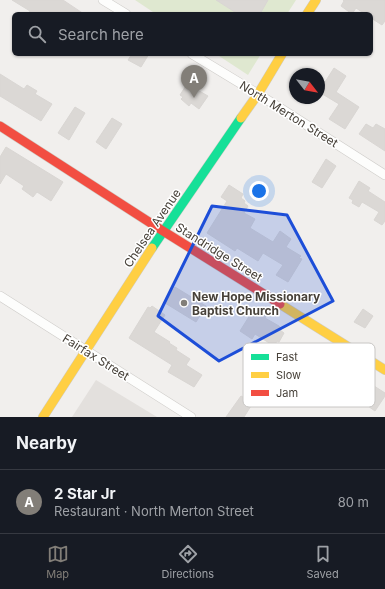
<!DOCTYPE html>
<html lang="en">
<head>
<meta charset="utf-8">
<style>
	body { margin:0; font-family:Inter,sans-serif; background:#242831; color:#f1f3f6 }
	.compass { position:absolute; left:289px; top:68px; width:36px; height:36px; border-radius:50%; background:#171b24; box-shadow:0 1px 3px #0004; rotate:121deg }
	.you { position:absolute; left:259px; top:191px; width:14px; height:14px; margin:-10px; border:3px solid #fff; border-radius:50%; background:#1a73e8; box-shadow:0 0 0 6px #1a73e833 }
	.badge { display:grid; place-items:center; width:26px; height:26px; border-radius:50%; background:#827e78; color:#fff; font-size:13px; font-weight:700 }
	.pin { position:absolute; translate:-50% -33px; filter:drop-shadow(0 1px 2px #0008) }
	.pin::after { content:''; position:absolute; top:21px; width:14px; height:12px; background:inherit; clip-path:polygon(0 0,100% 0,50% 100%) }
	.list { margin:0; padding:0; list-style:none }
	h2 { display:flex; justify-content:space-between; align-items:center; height:52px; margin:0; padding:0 16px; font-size:17px }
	h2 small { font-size:13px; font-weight:400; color:#9ea1a6 }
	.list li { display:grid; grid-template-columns:26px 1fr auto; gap:12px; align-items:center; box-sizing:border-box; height:64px; padding:0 16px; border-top:1px solid #363941 }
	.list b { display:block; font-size:15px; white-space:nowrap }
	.list p { margin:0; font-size:13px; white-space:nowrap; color:#9ea1a6 }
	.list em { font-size:13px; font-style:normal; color:#9ea1a6 }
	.icon { flex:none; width:22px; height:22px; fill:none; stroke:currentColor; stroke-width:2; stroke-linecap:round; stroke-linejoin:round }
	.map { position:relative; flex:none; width:385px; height:417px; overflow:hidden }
	.search { position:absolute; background:#171b24; box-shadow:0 1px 3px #0004; left:12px; right:12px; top:12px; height:44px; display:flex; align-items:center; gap:10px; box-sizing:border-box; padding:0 14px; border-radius:6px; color:#9ea1a6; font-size:15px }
	.sheet { height:116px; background:#171b24 }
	nav { display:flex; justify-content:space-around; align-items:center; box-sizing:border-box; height:56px; border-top:1px solid #363941; background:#171b24; font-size:11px; color:#9ea1a6 }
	nav a { display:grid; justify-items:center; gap:2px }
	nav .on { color:#827e78 }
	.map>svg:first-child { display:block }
</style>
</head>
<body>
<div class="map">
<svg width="385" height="417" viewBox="0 0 385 417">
	<rect width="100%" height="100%" fill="#f1efed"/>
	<path fill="#e3e0dd" d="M96,380L157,417H72Z"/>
	<path fill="#dfe8d0" d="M135,0H296L287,14H156Z
		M216,54H261L248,75Z"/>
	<path fill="#dbd8d5" stroke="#d9d6d3" d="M12,0H63L84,14H29L30,11Z
		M216,0H268L260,14H238Z
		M343,0H385V21L382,25L371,18V14H365L356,8L352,14L341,6L344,1Z
		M132,54H149L141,67L128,60Z
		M334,68L346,76L336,92L359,107L345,129L329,119L339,104L319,92V78L325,82Z
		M0,74L24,89L27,85L37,91L35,94L52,104L41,121L0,96Z
		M187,84L208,96L199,109L191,103L189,106L181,99L183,97L180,95Z
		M75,107L85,113L69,140L58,133Z
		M112,118L122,124L106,149L96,142Z
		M366,124L373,128L376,124L385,129V151L359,134Z
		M6,147L63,182L51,201L37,192L33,197L22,189L24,186L6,174L0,184V157Z
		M326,159L336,166L322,188L312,182Z
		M359,181L370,188L368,191L385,202V221L382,225L374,220L379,212L362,202L359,207L352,203L353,200L349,198Z
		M229,185L243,194L241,198L245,201L244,203L248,206L244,213L255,219L250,228L273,242L280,231L291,239L286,247L301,256L299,258L302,259L288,282L276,275L283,265L263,253L258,261L237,248L235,251L207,233L227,201L221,197Z
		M175,287L206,306L196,322L165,303Z
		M152,306L165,315L154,332L170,342L169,343L177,348L176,350L190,359L186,365L202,375L194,387L168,372L172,365L129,338L148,307L150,308Z
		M255,307L267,314L265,318L279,326L281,329L280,330L284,333L279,342L277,341L274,346L255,334L252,339L240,331Z
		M363,309L373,316L365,328L354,322Z
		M363,374L373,381L371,384L385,393V396L375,411L365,404L370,396L355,387Z
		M241,396L248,400L246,403L251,406L244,417H226Z"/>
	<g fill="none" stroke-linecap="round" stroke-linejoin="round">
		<defs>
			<path id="street" d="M103,0L126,14
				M192,54L258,94L385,175
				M0,296L191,417"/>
			<path id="fast" d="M152,248L241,118"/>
			<path id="slow" d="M307,14L316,0
				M241,118L258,94L282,54
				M280,304L385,370
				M43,417L152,248"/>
			<path id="jam" d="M0,126L163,231L280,304"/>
		</defs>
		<use href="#street" stroke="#cfcdca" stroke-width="10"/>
		<use href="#fast" stroke="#cfccc4" stroke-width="10"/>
		<use href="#slow" stroke="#cfccc4" stroke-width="10"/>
		<use href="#jam" stroke="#cfccc4" stroke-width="10"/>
		<use href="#street" stroke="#fdfdfc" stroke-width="9"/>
		<use href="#fast" stroke="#16e098" stroke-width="9"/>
		<use href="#slow" stroke="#ffcf43" stroke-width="9"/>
		<use href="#jam" stroke="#f24e42" stroke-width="9"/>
	</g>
	<path fill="#1d4ed8" fill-opacity="0.2" stroke="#1d4ed8" stroke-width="3" stroke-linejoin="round" d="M212,206L287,215L333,301L219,361L158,316Z"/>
	<circle fill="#827e78" stroke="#fff" stroke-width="1.5" cx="184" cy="303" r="4"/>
	<g text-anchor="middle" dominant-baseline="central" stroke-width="3" stroke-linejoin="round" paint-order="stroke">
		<g font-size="12" fill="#474139" stroke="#fff">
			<text transform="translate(289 114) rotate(32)">North Merton Street</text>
			<text transform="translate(152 228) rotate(-56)">Chelsea Avenue</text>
			<text transform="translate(219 252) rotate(32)">Standridge Street</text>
			<text transform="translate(96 357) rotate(32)">Fairfax Street</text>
		</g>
		<g font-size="12" font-weight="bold" fill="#474139" stroke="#fff" text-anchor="start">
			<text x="192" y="296">New Hope Missionary<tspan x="192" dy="14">Baptist Church</tspan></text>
		</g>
	</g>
	<rect x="243" y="343" width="132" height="64" rx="6" fill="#fff" stroke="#c8c6c4" stroke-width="1"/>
	<rect x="251" y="354" width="18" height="6" fill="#16e098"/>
	<rect x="251" y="372" width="18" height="6" fill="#ffcf43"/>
	<rect x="251" y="390" width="18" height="6" fill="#f24e42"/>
	<g font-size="11" fill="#474139">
		<text x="276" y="361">Fast</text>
		<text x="276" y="379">Slow</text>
		<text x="276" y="397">Jam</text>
	</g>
</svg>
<svg class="compass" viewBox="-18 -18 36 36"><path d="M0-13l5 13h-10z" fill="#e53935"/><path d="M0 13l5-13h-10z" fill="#9ea1a6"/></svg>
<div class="you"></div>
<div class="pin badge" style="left:194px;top:98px">A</div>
<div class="search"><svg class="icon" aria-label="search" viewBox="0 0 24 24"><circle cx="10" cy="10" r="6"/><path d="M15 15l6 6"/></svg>Search here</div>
</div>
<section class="sheet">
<h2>Nearby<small></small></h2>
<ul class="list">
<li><span class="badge">A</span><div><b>2 Star Jr</b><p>Restaurant · North Merton Street</p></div><em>80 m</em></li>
</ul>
</section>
<nav>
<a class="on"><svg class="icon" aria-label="map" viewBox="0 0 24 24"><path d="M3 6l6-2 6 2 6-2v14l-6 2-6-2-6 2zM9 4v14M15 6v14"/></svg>Map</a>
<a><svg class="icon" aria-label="directions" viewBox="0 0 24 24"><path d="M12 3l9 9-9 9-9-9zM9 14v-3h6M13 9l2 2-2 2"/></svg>Directions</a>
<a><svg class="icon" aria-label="saved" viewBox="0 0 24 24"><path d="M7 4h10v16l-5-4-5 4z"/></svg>Saved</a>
</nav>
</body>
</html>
